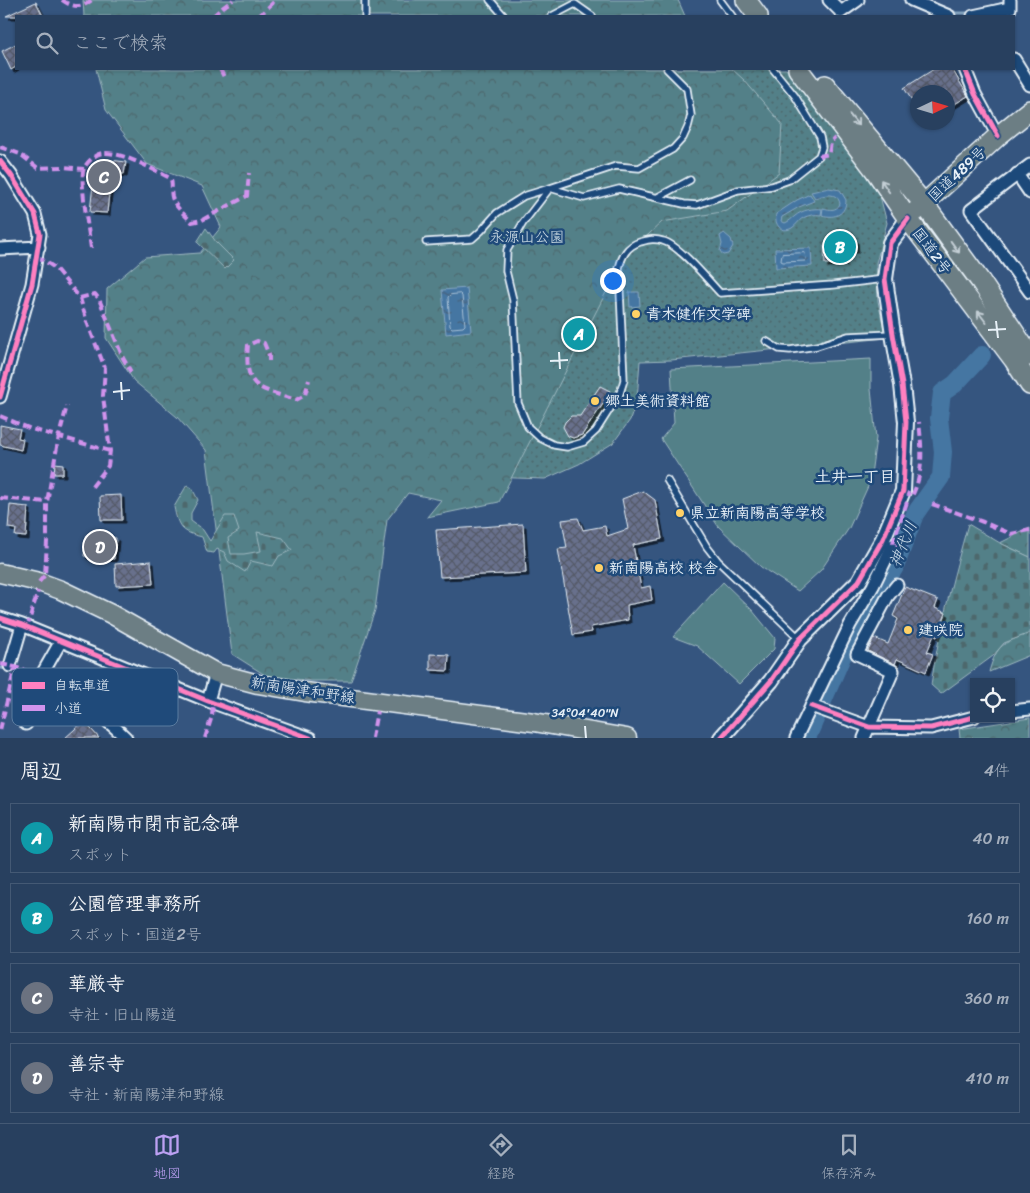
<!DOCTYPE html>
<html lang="ja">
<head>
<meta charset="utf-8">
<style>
	body { margin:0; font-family:Sriracha,"Klee One",sans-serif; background:#304765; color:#f1f3f6 }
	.controls { position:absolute; right:15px; bottom:15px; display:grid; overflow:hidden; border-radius:0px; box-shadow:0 1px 4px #0004 }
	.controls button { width:45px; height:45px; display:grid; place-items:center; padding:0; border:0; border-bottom:1px solid #445974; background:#28405f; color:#f1f3f6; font:25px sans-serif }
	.compass { position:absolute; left:910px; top:85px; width:45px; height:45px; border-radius:50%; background:#28405f; box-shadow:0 1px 4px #0004; rotate:86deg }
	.you { position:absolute; left:612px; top:280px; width:18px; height:18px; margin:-12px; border:4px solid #fff; border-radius:50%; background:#1a73e8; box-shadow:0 0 0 8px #1a73e833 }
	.badge { display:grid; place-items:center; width:32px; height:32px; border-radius:50%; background:#bca0f2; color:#fff; font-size:16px; font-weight:700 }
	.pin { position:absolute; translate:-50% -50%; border:2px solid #fff; box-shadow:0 1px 5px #0006 }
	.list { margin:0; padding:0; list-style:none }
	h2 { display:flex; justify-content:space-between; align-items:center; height:65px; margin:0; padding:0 20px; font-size:21px }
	h2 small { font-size:16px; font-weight:400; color:#a5afbd }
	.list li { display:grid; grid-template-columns:32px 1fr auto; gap:15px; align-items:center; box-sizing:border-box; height:70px; margin:0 10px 10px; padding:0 10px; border:1px solid #445974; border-radius:0px }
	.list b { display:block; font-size:19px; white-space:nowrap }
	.list p { margin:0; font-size:16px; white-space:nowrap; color:#a5afbd }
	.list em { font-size:16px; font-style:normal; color:#a5afbd }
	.icon { flex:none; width:28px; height:28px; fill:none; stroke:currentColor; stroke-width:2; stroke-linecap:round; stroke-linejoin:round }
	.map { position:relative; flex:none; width:1030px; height:738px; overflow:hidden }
	.search { position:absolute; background:#28405f; box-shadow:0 1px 4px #0004; left:15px; right:15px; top:15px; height:55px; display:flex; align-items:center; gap:12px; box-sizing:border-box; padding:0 18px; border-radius:0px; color:#a5afbd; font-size:19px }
	.sheet { height:385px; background:#28405f }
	nav { display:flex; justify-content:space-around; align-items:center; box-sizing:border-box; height:70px; border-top:1px solid #445974; background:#28405f; font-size:14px; color:#a5afbd }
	nav a { display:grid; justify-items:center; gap:2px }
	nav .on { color:#bca0f2 }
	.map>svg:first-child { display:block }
</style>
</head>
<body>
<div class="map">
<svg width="1030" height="738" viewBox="0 0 1030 738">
	<defs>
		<pattern id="grass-dots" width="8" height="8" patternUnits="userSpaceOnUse" patternTransform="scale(1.25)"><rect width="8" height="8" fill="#538088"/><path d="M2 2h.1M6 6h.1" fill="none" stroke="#4d676c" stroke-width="1.8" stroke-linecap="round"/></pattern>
		<pattern id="forest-crowns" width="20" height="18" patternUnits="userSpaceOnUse" patternTransform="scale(1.25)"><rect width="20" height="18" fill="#538088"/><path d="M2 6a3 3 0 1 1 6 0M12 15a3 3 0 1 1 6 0" fill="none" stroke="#4d676c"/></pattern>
		<pattern id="cemetery-stones" width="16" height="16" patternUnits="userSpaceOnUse" patternTransform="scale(1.25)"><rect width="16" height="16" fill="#538088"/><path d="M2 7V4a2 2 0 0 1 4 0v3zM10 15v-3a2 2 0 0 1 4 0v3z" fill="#4d676c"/></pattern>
		<pattern id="water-ripples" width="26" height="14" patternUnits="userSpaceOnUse" patternTransform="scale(1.25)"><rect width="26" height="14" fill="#4576a2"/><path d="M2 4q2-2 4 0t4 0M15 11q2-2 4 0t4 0" fill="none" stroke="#465f76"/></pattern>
		<pattern id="building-cross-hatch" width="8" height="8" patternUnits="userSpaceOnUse" patternTransform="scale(1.25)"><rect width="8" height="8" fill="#686f8c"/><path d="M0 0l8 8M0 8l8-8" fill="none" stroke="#555a68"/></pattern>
		<filter id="shadow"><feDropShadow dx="3" dy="3" stdDeviation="0" flood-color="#0009"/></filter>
	</defs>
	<rect width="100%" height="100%" fill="#35557f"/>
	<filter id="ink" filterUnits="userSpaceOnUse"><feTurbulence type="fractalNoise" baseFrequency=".02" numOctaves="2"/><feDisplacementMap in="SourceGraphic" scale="10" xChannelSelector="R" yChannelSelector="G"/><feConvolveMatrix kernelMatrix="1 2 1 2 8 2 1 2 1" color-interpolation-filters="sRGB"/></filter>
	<g filter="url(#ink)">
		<path fill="url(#grass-dots)" stroke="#9eb8c0" d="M346,69H786L838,134L880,196L887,223L876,263L878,301L886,338L671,360L640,361L637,399L630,420L613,443L579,464L545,479L487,477Z"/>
		<path fill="url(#forest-crowns)" stroke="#9eb8c0" d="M83,0H678L685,16H84Z
			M96,69H732L744,80L782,124L779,173L727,211L662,222L624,257L499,502L427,517L441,500L408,493L387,520L375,610L351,681H311L265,675L232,654L206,450L177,417L134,381L106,338L107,289L145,257L200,253L221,227L202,186L147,164L106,110Z
			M1030,528V557L1000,543Z
			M1030,633V655L989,672C997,643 1004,643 1030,633Z
			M1030,718V738H960L959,729Z"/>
		<path fill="url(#cemetery-stones)" stroke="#9eb8c0" d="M206,228L216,242L234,260L225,269L197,242Z
			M187,485L192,488L198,500L191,513V521L203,530L210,541L225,516H234L239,531L228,538L231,554H244L261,551L257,532L283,538L292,550L279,556L273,566L251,561L245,572L228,561L224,552L217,549L214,553L207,552L202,537C181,532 178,527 174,507Z
			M968,524L1000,543L1030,557V633L1004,643L993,656L941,694L931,685C939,630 953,577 968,524Z"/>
		<path fill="#538088" stroke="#9eb8c0" d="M871,359V389L876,438L870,482L849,528L821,570L798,591L761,567L718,526L661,439L674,423L671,369Z
			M723,582L752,610L775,638L774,649L739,684L697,646L673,637Z"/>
		<path fill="url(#water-ripples)" stroke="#86a7c4" d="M829,188L840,190L846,200C846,214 835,219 822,215L823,208C831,210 836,211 840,204C838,191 824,195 815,198L811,192Z
			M810,194L814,201L799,207L782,217L781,221L785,223C790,221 791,219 795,216C802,210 813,208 822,209L821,215C815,214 810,215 805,217C799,219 797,225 792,228C781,234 774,224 776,214L797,200Z
			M724,233L731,239L733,246L728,254L723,255L720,251L722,244L720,236Z
			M811,248L812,266L776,268L775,249Z
			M467,288L471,331L446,334L442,290Z
			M629,292H639L640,306L630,307Z"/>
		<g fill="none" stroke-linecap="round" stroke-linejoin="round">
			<path stroke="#a7c0d6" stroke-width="1" d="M805,253L806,259L805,261L783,262L781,261L782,254Z
				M460,294L462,296L465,325L463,327L452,328L450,326L448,297L450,295Z"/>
			<path stroke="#86a7c4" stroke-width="3" d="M928,0L956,13H972
				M982,9L1007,2
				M0,668L17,670L37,679"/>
			<path stroke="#4576a2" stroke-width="18" d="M807,738L848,643L895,567L915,514L941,477L943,452L939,418L942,393L955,384L982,355"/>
		</g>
		<path fill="url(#building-cross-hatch)" stroke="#e8f1f8" filter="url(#shadow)" d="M36,2L43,16H6Z
			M16,44V67L11,70L2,51Z
			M934,69H952L968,96L948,108V92H918V110L904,88Z
			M102,159L126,162L124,174L116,173L115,181L110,183L107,213L90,212L95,166L101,167Z
			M852,236L853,239H855L856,250H849L844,256V263L825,264L824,245L830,244L835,238Z
			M600,386L610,391L605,401L582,435L573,438L568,436L563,427L565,422L571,416H580Z
			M0,425L20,429L18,438L23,439L21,450L0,445Z
			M55,463L63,464V474H54Z
			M643,491L655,500L662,539L633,545L641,588L650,586L652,600L627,605L628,620L591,627L592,632L573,635L558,549L567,548L562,520L578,518L583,530L605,526L607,536L628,529L622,499Z
			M121,495L122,520H101L100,496Z
			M10,505L28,507L26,537L15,536L16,529L8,528Z
			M523,524L526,573L440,577L436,530Z
			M86,535L116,538L114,559L84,556Z
			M151,561L153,584L116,586L115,564Z
			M905,587L938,600L935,608L946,613L937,637L934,635L927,652L933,654L926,672L897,659L895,664L868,651L874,638L888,644L898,619L893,616Z
			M430,654L449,655L448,671L430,670Z
			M84,721L99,738H65Z"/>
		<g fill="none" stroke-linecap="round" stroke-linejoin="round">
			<defs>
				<path id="service" d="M365,0V16
					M490,0L504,16
					M720,0L732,16
					M552,16L575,4L592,16
					M667,69L687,89L691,115L688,127L683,138L673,149L639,168L616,166L550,188L523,223L507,250L506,271L513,300L518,403L528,427L540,438L554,445L567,447L584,442L596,431L620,393L624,380L619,268C622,256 627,246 640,242C648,240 654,238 663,241C679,245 708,280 720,293L833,285L885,279
					M658,197L690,180
					M426,242L472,239L481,231L497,213L524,196L550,188L584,198L619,189L684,204L697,205L738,190L772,186L789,180L819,156L822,147L820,137L795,96L773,69
					M766,341L779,349L790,350L817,346L848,336L893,334
					M667,480L707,547L718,561L800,639"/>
				<path id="minor" d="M829,0L841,12L858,0
					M911,0L949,16
					M973,16L1010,8V0
					M1014,59L1030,85
					M965,69L975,94L998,136
					M0,161L11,175L35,214L40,234L32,284L0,397
					M1030,165L971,210L1030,292
					M1017,174L1030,193
					M0,249L39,247
					M0,618L22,625L208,701L310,738
					M10,666L22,625
					M41,676C51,690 69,695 83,704C98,713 113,725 126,738
					M208,701L216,673
					M811,706L869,727L931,728L974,717
					M1011,711L1030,709
					M26,724L29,697L61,641
					M796,738L850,625L873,586L893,545
					M864,738L893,671L857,654L888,596L897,585"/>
				<path id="tertiary" d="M721,738L771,681L800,639L859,581L883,539L903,491L906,422L902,385L893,334L885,279L890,243L908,219"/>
				<path id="primary" d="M0,573L39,582L61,590L111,614L216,673L258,684L305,692L534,722L627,738"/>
				<path id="trunk" d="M746,0L758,16
					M798,69L874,169L908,219L1014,360L1030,385
					M825,85L924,204L981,282L1030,356
					M915,212L998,136L1030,110"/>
			</defs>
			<use href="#service" stroke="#e8f1f8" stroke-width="9"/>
			<use href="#minor" stroke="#e8f1f8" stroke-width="15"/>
			<use href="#tertiary" stroke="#e8f1f8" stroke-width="18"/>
			<use href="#primary" stroke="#e8f1f8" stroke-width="21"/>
			<use href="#trunk" stroke="#e8f1f8" stroke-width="22"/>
			<use href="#service" stroke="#1f4a7a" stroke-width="5.5"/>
			<use href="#minor" stroke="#1f4a7a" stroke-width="11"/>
			<use href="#tertiary" stroke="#1f4a7a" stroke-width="14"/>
			<use href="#primary" stroke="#6c7e84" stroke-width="18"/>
			<use href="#trunk" stroke="#6c7e84" stroke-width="19"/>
			<path stroke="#d193ec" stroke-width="4" stroke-dasharray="8 4" stroke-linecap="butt" d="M62,0C73,8 82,8 92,0
				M213,16L222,8L233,0
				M259,16L276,0
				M220,69L224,77
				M0,147L20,154L38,168L63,167L84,169
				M819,156L829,154L831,142L835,138
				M91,248C89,233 79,179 84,168C88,161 97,152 105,153C124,153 152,169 170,178C174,185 170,189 172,197C174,206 186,216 192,222L202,220L247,196L249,173
				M37,256L55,268L80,298L87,322L105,368L103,396L110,451L108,466L91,488
				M80,298L95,294L99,299L123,358L131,372
				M269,361V355L264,343L257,341L248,345C244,389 258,388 296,400L305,395L309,380
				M0,416L31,429L110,451
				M903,491L912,496C924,472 922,449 919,422
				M0,498L47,502
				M907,502L893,543V545L908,546
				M932,504L983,522L1011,534L1030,530
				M39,582L45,575L47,542V502L59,436L67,406
				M27,628L38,591
				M0,664L15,667L41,676
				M0,730L15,667
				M205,738L212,716L213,703
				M372,738L377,711"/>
			<defs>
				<path id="cycleway" d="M965,69L975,94L998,136
					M0,161L11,175L35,214L40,234L32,284L0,397
					M0,618L22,625L208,701L310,738
					M811,706L869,727L931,728L974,717
					M721,738L771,681L800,639L859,581L883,539L903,491L906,422L902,385L893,334L885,279L890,243L908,219"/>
			</defs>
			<use href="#cycleway" stroke="#1f4a7a" stroke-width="8"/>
			<use href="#cycleway" stroke="#ff80c0" stroke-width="5"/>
		</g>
		<defs><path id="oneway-shaft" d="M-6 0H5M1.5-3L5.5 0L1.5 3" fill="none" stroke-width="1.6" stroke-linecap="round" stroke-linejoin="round" transform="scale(1.25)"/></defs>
		<g stroke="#c3ced5">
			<use href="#oneway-shaft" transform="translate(854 120) rotate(50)"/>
			<use href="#oneway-shaft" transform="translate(885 186) rotate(-124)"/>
			<use href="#oneway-shaft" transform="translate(955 247) rotate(54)"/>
			<use href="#oneway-shaft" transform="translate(982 317) rotate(-127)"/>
		</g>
	</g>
	<path fill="none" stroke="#e8f1f8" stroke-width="2" d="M996,321L998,338M988,330L1006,329M559,352L560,369M550,361L568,360M121,382L122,400M113,392L130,390M585,726L586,738"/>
	<g fill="#ffd166" stroke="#1f4a7a" stroke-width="2">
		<circle cx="636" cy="314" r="5"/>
		<circle cx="595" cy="401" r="5"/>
		<circle cx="680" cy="513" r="5"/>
		<circle cx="599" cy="568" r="5"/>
		<circle cx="908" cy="630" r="5"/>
	</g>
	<g text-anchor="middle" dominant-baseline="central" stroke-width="5" stroke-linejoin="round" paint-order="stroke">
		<g font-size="15" fill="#e8f1f8" stroke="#1f4a7a">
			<text transform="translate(957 174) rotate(-43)">国道489号</text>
			<text transform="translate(932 251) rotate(53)">国道2号</text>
			<text transform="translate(303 690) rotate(9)">新南陽津和野線</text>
		</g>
		<g font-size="15" fill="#d2e0e7" stroke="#1f4a7a">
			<text x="527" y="237">永源山公園</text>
		</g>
		<g font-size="15" font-weight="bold" fill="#e8f1f8" stroke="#1f4a7a" text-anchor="start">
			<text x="646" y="314">青木健作文学碑</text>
			<text x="605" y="401">郷土美術資料館</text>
			<text x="690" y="513">県立新南陽高等学校</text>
			<text x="609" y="568">新南陽高校 校舎</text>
			<text x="918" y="630">建咲院</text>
		</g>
		<g font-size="16" font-weight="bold" fill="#e8f1f8" stroke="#1f4a7a">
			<text x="855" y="476">土井一丁目</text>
		</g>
		<g font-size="16" font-style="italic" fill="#d0dfeb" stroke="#1f4a7a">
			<text transform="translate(903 544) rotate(-68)">神代川</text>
		</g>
	</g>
	<rect x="12" y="668" width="166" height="58" rx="8" fill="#1f4a7a" stroke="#5b7ca0" stroke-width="1"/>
	<rect x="22" y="682" width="23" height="7" fill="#ff80c0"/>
	<rect x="22" y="705" width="23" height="6" fill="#d193ec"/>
	<g font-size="14" fill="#e8f1f8">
		<text x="54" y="690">自転車道</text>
		<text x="54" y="713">小道</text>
	</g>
	<g font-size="12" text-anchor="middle" fill="#e8f1f8" stroke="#1f4a7a" stroke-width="5" stroke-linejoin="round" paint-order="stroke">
		<text x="585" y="717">34°04'40"N</text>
	</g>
</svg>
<div class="controls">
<button><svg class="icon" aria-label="locate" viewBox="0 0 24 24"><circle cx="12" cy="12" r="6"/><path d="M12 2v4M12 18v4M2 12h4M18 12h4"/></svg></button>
</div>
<svg class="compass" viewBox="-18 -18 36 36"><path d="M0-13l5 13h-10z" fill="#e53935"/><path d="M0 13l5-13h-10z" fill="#a5afbd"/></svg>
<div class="you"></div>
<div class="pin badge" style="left:579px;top:334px;background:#0f9aa8">A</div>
<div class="pin badge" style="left:840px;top:247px;background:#0f9aa8">B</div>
<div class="pin badge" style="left:104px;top:177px;background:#6b7280">C</div>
<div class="pin badge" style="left:100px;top:547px;background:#6b7280">D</div>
<div class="search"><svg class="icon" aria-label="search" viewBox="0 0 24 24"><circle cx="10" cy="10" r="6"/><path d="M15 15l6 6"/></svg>ここで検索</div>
</div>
<section class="sheet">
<h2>周辺<small>4件</small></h2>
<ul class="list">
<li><span class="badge" style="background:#0f9aa8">A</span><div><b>新南陽市閉市記念碑</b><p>スポット</p></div><em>40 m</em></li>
<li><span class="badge" style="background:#0f9aa8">B</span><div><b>公園管理事務所</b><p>スポット · 国道2号</p></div><em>160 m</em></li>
<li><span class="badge" style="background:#6b7280">C</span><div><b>華厳寺</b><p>寺社 · 旧山陽道</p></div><em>360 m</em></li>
<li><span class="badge" style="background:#6b7280">D</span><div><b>善宗寺</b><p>寺社 · 新南陽津和野線</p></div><em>410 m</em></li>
</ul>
</section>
<nav>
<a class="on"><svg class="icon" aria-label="map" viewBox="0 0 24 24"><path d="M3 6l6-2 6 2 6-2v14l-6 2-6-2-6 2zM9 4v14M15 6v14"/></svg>地図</a>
<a><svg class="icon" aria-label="directions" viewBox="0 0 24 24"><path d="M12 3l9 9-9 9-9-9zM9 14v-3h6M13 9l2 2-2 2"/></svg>経路</a>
<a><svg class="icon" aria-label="saved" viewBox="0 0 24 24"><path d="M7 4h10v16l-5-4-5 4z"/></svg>保存済み</a>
</nav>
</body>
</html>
